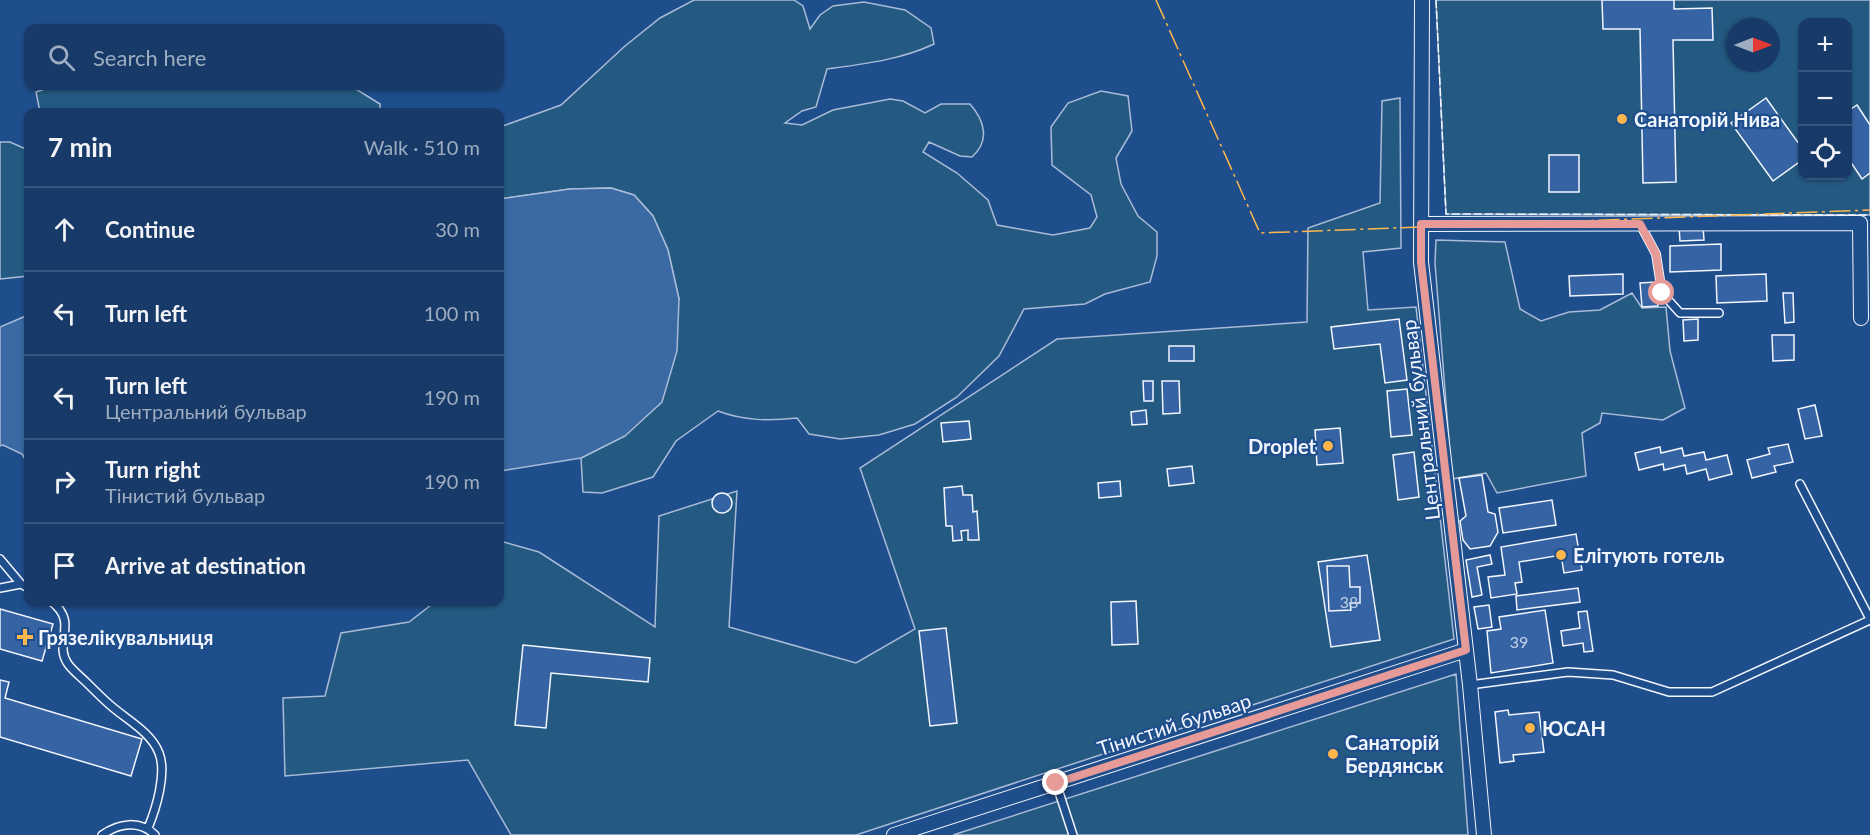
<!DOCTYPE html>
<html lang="en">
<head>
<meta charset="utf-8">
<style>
	body { margin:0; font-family:Lato,sans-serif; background:#244571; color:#f1f3f6 }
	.controls { position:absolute; right:18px; top:18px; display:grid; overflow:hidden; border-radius:12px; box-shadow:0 2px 4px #0004 }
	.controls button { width:54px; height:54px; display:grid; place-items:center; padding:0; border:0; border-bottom:2px solid #36547d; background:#173a69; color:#f1f3f6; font:30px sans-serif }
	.compass { position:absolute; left:1726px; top:18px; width:54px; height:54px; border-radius:50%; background:#173a69; box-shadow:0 2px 4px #0004; rotate:90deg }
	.stop { position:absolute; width:18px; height:18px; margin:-14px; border:4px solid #e69b98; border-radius:50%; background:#fff }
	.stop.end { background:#e69b98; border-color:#fff; box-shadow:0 2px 6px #0008 }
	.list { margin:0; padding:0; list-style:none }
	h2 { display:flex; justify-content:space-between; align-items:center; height:78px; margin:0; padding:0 24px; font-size:26px }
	h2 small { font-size:20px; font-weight:400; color:#9eadc0 }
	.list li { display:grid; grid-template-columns:39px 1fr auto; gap:18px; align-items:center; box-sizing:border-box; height:84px; padding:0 24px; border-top:2px solid #36547d }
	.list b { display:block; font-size:22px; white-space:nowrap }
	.list p { margin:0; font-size:20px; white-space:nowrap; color:#9eadc0 }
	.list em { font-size:20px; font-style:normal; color:#9eadc0 }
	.icon { flex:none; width:33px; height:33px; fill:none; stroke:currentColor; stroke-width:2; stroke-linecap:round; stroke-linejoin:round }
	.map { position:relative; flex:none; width:1870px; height:835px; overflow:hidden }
	.search { position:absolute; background:#173a69; box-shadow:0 2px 4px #0004; left:24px; top:24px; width:480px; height:66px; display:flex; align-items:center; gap:15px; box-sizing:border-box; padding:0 21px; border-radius:12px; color:#9eadc0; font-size:22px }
	.panel { position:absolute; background:#173a69; box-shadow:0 2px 4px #0004; left:24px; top:108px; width:480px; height:498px; border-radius:12px }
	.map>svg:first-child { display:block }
</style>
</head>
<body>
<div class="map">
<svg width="1870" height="835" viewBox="0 0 1870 835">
	<rect width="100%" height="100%" fill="#1f4e8c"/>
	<path fill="#245a82" stroke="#a8bbd7" stroke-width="1.5" fill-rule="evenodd" d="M694,0H794L803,6L810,29L820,15L833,6L864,2L905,10L931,28L934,44C900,60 864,64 827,69L816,107L802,111L785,123L802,125L833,110L890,99L903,101L925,113L941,104H970C985,121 990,141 972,157L960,156L929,142L923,152L957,173L988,200L997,225L1053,235L1090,228L1097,217L1091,195L1052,165L1051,127L1068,103L1101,91L1128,96L1132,131L1116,158L1121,184L1138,216L1157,232V256L1150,282L1105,294L1085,304L1024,309L999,356L957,397L915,424L879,435L840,439L809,434L797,418C770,421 744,421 718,411L676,441L653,477L602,493L583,492L581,458L625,436L679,299L668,250L653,216L634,195L611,188L570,189L500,199V127L561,105L625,46L660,18Z
		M1436,0H1870V215L1446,214ZM1802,22H1848V176H1802ZM1735,27H1771V63H1735Z
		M54,86H351L380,104V112H40L36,92Z
		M1400,98L1401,248L1363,252L1368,310L1416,307L1454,639L856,835H511L468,760L285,776L283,698L325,696L341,633L409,622L431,605L432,602H500V541L539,552L655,627L659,516L737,491L729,627L856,663L915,629L860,468L1057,339L1307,322L1308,228L1380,203L1382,101Z
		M0,142H10L28,150V276L0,279Z
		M1436,240L1505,242L1520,309L1541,321L1569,312L1600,310L1632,293L1642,308L1666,307L1670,351L1685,408L1663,420L1602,413L1600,423L1582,433L1586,476L1497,493L1486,473L1452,479L1435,263Z
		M1456,674L1468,835H953Z"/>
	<path fill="#3b69a3" stroke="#a8bbd7" stroke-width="1.5" d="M611,188L634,195L653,216L668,250L679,299L677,351L662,402L625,436L581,458L500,471V199L570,189Z
		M28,315V464L22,454L3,445L0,446V327Z"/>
	<path fill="#3563a3" stroke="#f2f6ff" stroke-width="1.5" d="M1602,0H1674V9L1712,8L1713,40H1673L1676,182L1643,183L1640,29H1603Z
		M1766,98L1802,148V160L1773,181L1731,123Z
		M1857,105L1870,125V173L1862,179L1848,158V111Z
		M1549,155H1579V192H1549Z
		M1703,226L1704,240L1680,241L1679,227Z
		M1721,244V270L1670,272V246Z
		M1623,274V294L1570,296L1569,276Z
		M1766,274L1767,301L1717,303L1716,276Z
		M1656,282L1658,306L1642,307L1640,283Z
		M1783,293H1793L1794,322L1785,323Z
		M1399,319L1407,380L1385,383L1380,344L1334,349L1331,327Z
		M1698,319V340L1684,341L1683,320Z
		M1772,335H1794V360L1773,361Z
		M1169,346H1194V361H1169Z
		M1143,381H1153V401H1144Z
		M1162,381H1179L1180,413L1163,414Z
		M1407,389L1412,435L1391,437L1387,391Z
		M1815,405L1822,436L1805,439L1798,409Z
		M1146,410L1147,424L1132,425L1131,412Z
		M969,421L971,439L943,442L941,423Z
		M1340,428L1343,463L1317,465L1315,430Z
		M1788,444L1793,462L1774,466L1776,472L1752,478L1747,460L1770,454L1768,448Z
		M1660,447L1661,453L1682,448L1684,456L1704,452L1706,460L1727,455L1732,474L1709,480L1706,469L1687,474L1685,465L1664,470L1663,464L1639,470L1635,453Z
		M1414,452L1419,497L1398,500L1393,455Z
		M1192,466L1194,483L1169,486L1167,469Z
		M1482,475L1488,512L1495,514L1498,532L1490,546L1470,549L1463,540L1460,521L1466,516L1459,478Z
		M1120,481L1121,496L1099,498L1098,483Z
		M962,486L963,495H972L973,512L977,511L979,540H968V530L961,531L962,540L953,541L952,526H946L944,488Z
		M712 503a10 10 0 1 1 20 0a10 10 0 1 1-20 0Z
		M1552,500L1556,525L1503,533L1499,508Z
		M1576,534L1582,570L1564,573L1561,555L1519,562L1522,582L1515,583L1517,594L1491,598L1488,577L1505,575L1501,547Z
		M1367,555L1380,640L1331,647L1318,562Z
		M1490,555L1492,564L1477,567L1482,595L1472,597L1466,560Z
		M1327,566H1349L1350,587H1360V603H1350L1351,610L1329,611Z
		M1578,588L1580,602L1517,610L1516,596Z
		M1136,601L1138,644L1112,645L1111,602Z
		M1489,605L1492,627L1478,629L1474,607Z
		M0,609L53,624L42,661L0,649Z
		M1545,610L1553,663L1491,673L1487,631L1501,629L1499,617Z
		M1587,611L1593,651L1584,652L1583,643L1563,646L1561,631L1580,628L1578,612Z
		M946,628L957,723L930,726L919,631Z
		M523,645L650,658L648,682L551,673L546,728L515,725Z
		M0,680L9,682L5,698L142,739L131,776L0,737Z
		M1508,710L1509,715L1539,712L1544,752L1513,755L1514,761L1500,763L1495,712Z"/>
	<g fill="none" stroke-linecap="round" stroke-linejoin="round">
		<defs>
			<path id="service" d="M1640,224L1656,254L1662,293L1680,313H1719
				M1800,484L1870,619
				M0,559L21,584
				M0,588L21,584L28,588
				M52,602C79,623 53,643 68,664C73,671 81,677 87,683C95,691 102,698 110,705C127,720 151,732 159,753C167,773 156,809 148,828
				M1470,685L1568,672L1613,675L1669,692H1712L1870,620
				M1056,783L1073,835
				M102,835C119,823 140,820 155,835"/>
			<path id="minor" d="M1422,0L1421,262L1470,685L1484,835
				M1421,224L1860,223L1861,318
				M894,835L1466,650"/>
		</defs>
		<use href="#service" stroke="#f2f6ff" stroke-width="10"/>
		<use href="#minor" stroke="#f2f6ff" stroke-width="16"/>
		<use href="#service" stroke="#1f4e8c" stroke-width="7"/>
		<use href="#minor" stroke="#1f4e8c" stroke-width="14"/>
		<path stroke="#f2f6ff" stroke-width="1.5" stroke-dasharray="8 3" stroke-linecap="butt" d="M1436,0L1446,214L1870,215"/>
		<path stroke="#ffb74d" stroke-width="1.5" stroke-dasharray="21 4.5 3 4.5" stroke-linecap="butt" d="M1156,0L1260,233L1870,210"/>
	</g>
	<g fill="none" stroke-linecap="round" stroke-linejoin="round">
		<path stroke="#e69b98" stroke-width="8" d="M1056,783L1466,650L1421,262V224H1640L1656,254L1662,293"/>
	</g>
	<g fill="#ffb74d" stroke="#1f4e8c" stroke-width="2">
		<circle cx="1622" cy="119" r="6"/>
		<circle cx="1328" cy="446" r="6"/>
		<circle cx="1561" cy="555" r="6"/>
		<path d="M22 628h6v6h6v6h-6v6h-6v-6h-6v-6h6z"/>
		<circle cx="1530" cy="728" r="6"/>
		<circle cx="1333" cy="754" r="6"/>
	</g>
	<g text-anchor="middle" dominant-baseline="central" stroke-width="4.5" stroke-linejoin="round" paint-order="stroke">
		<g font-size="16" fill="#c3d1e8">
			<text x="1349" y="601">38</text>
			<text x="1519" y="641">39</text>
		</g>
		<g font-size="20" font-weight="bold" fill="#f2f6ff" stroke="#1f4e8c" text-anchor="start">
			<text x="1634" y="119">Санаторій Нива</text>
			<text x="1316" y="446" text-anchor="end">Droplet</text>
			<text x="1573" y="555">Елітують готель</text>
			<text x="38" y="637">Грязелікувальниця</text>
			<text x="1542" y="728">ЮСАН</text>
			<text x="1345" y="742">Санаторій<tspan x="1345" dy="23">Бердянськ</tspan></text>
		</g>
		<g font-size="20" fill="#f2f6ff" stroke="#1f4e8c">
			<text transform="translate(1420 420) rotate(-97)">Центральний бульвар</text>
			<text transform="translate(1174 724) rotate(-18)">Тінистий бульвар</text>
		</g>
	</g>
</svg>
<div class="controls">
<button>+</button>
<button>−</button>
<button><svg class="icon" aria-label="locate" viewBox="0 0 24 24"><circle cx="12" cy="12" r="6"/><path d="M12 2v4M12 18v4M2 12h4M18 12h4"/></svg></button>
</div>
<svg class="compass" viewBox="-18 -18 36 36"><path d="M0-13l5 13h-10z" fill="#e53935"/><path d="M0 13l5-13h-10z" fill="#9eadc0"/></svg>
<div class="stop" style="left:1662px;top:293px"></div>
<div class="stop end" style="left:1056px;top:783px"></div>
<div class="search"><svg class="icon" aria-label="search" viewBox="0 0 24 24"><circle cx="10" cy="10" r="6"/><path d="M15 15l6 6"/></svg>Search here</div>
<section class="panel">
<h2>7 min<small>Walk · 510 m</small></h2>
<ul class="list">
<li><svg class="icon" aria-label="ahead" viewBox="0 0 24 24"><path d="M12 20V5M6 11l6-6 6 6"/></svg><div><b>Continue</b></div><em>30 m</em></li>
<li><svg class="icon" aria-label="left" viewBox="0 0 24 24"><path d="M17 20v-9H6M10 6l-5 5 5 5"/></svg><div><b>Turn left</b></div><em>100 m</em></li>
<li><svg class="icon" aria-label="left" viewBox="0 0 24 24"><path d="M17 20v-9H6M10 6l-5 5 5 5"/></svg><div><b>Turn left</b><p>Центральний бульвар</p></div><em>190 m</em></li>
<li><svg class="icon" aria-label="right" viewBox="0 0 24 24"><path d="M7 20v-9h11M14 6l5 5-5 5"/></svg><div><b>Turn right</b><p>Тінистий бульвар</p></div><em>190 m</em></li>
<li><svg class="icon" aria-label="arrive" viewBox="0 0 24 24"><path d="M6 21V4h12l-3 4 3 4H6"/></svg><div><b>Arrive at destination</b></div></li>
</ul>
</section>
</div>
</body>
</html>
